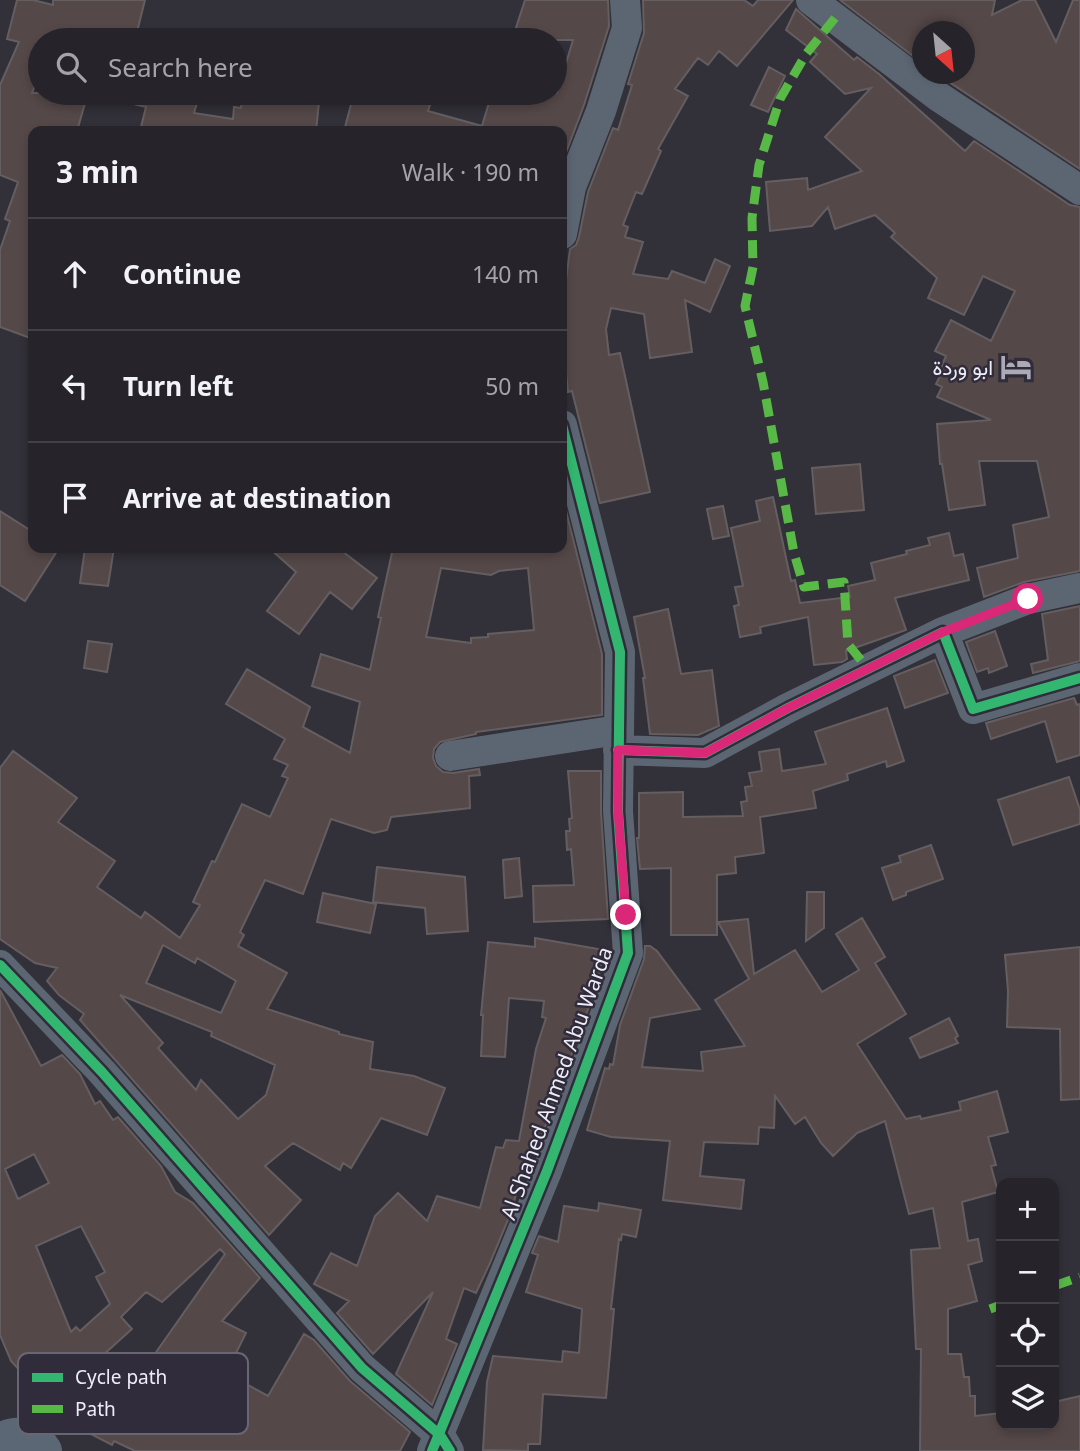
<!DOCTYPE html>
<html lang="en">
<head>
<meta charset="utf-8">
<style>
	body { margin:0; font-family:"Noto Sans",Vazirmatn,sans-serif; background:#2e2c32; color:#f1f3f6 }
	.controls { position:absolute; right:21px; bottom:21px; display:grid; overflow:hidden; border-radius:14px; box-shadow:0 4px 10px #0003 }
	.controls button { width:63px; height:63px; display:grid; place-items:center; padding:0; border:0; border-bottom:2px solid #424147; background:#26242a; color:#f1f3f6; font:35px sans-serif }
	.compass { position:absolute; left:912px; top:21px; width:63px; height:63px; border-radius:50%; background:#26242a; box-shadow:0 4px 10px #0003; rotate:153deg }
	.stop { position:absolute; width:21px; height:21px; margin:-16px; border:5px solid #db2777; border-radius:50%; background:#fff }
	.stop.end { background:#db2777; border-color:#fff; box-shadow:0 2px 7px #0008 }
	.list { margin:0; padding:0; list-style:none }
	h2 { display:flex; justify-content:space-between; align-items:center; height:91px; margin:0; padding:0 28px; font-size:30px }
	h2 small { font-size:23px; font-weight:400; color:#a4a4a8 }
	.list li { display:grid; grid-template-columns:46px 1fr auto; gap:21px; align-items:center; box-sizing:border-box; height:112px; padding:0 28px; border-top:2px solid #424147 }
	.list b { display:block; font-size:26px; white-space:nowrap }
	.list em { font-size:23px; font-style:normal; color:#a4a4a8 }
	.icon { flex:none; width:38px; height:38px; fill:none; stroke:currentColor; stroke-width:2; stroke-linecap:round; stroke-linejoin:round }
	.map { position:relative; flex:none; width:1080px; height:1451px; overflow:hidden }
	.search { position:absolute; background:#26242a; box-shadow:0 4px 10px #0003; left:28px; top:28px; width:539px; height:77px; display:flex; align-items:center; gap:18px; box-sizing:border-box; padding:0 24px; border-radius:38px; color:#a4a4a8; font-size:26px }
	.panel { position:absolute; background:#26242a; box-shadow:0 4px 10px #0003; left:28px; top:126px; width:539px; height:427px; border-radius:14px }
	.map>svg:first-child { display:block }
</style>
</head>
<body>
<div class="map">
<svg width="1080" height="1451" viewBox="0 0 1080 1451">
	<rect width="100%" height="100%" fill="#323038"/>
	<path fill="#554848" stroke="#645e60" stroke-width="2" fill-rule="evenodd" d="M17,0H33L53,5V0H145L135,40H40V72L32,93H88L77,131H33V339L0,327V250L10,221L5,219L18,182L0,175V85L19,42L7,39Z
		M525,0H608L609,26L584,105L562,163V131H344L354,93H434L428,111L482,126L481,129L492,93H557L573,40H512Z
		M643,0H744L753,6L758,0H793L737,66L719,51L708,65L698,58L675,89L688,96L658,149L661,151L642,194L636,192L623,225L628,227L625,237L643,242L633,274L668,279L672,271L705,283L715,259L730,266L710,312L685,300L692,352L650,358L644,314L611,308L606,329L609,355L620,353L650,492L600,503L572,391L568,392L562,334V311L570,249L576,245L579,237L588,192L613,128L618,130L632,85L628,84L644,33Z
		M840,0H995L992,15L1022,0H1035L1056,42L1073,0H1080V169L937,74H964V32H922V63Z
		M796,9L854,60L857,57L879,74L965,151L974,141L1070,205L1080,207V571L1024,582L984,597L977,568L1018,558L1013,525L1049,517L1037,461H979L985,505L949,510L942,464H940L937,424L991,420L937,397L942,387L936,384L941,374L939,372L946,356L935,351L951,320L991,341L1015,291L983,276L964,315L928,298L937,278L891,237L895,233L875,215L835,229L828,207L812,226L770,231L766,182L807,178L808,190L862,171L825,137L871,88L845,94L810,62L817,54L786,30Z
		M769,67L785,76L768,112L751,105Z
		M114,93H200L194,113L233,119L234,107L241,108L243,93H320L316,131H140L146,107L113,99Z
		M860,464L864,510L816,514L812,468Z
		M562,495L602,654V715L476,732V734L440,742L434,749L433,758L436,766L443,772L453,773L479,769L480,775L469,776L470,808L391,817L387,830L374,833L331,819L303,894L265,880L240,932L244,935L238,946L287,973L267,1009L339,1032V1034L373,1042L370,1069L414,1076L445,1088L427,1135L381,1118L351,1168L343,1163L340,1170L293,1143L265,1166L301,1200L269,1235L80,1020L84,1014L59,995L47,981L57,968L35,963L0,939V768L13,751L77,798L58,822L115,861L97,887L141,918L145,912L180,938L200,905L193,902L212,861L215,862L242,804L270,817L288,778L282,776L288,765L274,759L285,739L226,704L247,669L310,707L303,727L350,753L360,702L312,686L321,654L370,670L381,618L378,617L393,548H562ZM441,568L491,575L499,571L528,568L534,630L488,634V637L471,638V643L426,637ZM163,945L195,963L197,958L236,981L221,1013L146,983ZM120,995L212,1032L211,1036L275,1065L266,1095L238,1119L201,1080L196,1090L158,1048L163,1043Z
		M773,497L791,581L795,580L800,603L850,597L848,586L875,580L871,563L907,554L906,551L930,545L928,538L949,533L954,556L963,554L969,580L895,598L906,630L846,651L847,659L842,662L814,665L808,617L760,627L761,633L740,637L734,606L739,605L735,587L743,586L731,528L760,521L756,501Z
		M723,506L729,536L713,539L707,509Z
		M0,511L33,532V548H59L25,601L0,585Z
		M85,548H114L108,586L80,583Z
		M269,548H338L377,578L352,609L330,592L299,634L267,611L296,572Z
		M1080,606V661L1033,673L1031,664L1048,660L1042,614Z
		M668,609L681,674L712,670L719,726L698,735L650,734L643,678H645L634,617Z
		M995,631L1007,666L989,673L988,668L977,672L966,642Z
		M88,641L112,644L107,672L84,668Z
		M935,660L948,693L905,708L894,676Z
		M1074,698L1077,705L1080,704V755L1057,762L1045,721L991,739L986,723Z
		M887,708L904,761L887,767L886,761L847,774L848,780L813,791L816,808L760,817L764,853L735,857L736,873L717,875V935H671V868L640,869L637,838H639V793L683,792V817L743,816L741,802L747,801L745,787L752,786L749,773L762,771L759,752L779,749L782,771L826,764L815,732Z
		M568,771H601V812L608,919L534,922L533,886L574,885L571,849L567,850L566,831H570L569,819L572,818Z
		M1069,777L1080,810V824L1013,845L998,800Z
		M931,845L943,879L906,892V895L893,900L882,868L901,862L899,856Z
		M519,858L522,896L505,898L503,860Z
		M377,867L465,877L468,931L427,934L425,908L373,902Z
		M807,892H824V928L806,941Z
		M323,893L376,904L370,933L317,922Z
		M862,918L885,957L875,963L906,1014L857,1044L906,1119L920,1116L921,1119L961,1110L959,1102L997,1091L1008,1132L988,1137L996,1165L991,1166L998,1192L962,1202L968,1241L978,1239L982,1261L968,1265L977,1301L948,1309V1354H961L964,1377H969L970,1396H975V1416L1001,1413V1425H1054V1402L1080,1396V1451H920L921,1349H916L911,1250L940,1248L933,1208L909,1214L885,1121L857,1133L833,1156L821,1143L805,1117L795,1124L775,1096L774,1128L759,1127L758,1144L704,1142L700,1176L744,1180L741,1209L663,1200L670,1141L611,1137L587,1130L605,1068L609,1069L610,1064L613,1065L620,1025L644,959L645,946H650L657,951L700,1009L650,1018L642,1067L703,1071L701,1052L745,1046L715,1000L749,979L718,922L748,919L754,974L795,950L822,992L859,970L836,934Z
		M535,938L604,950L597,985L535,1154L527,1151L512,1210L490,1263L476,1293L464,1288L446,1339L457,1344L432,1405L396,1374L433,1292L373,1354L337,1313L349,1301L314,1284L331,1253L357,1266L375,1216L398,1193L427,1221L437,1196L480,1208L496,1147L503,1148L506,1140L519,1141L536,1049L546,1018L542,1017L544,1001L509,998L505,1057L481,1056L483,1015H481L488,942L535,947Z
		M1080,947V1099L1061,1100L1060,1029L1007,1027L1008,991L1005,955Z
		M0,990L41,1066L62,1055L80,1074L95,1104L100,1101L113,1120L118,1117L161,1166L175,1192L193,1203L260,1278L222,1321L246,1333L226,1373L268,1396L304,1334L314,1340L350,1381L410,1432L400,1451H135L114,1441L112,1445L50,1413L55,1409L11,1361L0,1335ZM34,1154L49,1183L18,1199L5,1169ZM81,1226L105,1272L96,1277L110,1304L80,1331L76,1327L71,1332L36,1246ZM220,1249L225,1254L140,1375L102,1356L132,1329L121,1317L146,1292L162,1302Z
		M949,1018L958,1036L955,1038L958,1043L920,1058L910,1038Z
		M599,1203L641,1210L636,1237L622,1234L621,1240L619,1239L611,1309H614L606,1398L543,1394L540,1444H528V1451L483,1450L487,1382L493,1356L562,1362L563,1351L579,1353L582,1309L526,1292L538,1255L532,1253L539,1236L558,1242L564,1206L598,1211Z"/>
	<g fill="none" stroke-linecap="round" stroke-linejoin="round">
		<path stroke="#5c6673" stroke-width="30" d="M811,0L939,97L1080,190
			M562,234L571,187L601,111L627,28L625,0
			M943,632L1028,599L1080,588
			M618,750L705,753L788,708L943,632L973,709L1080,678
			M450,756L618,730
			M0,965L102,1072L362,1368L440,1435L449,1451
			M432,1451L547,1171L628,953L618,811L620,652L562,425"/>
		<path stroke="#5c6775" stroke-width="38" d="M0,1443C15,1432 33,1436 43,1451"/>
		<path stroke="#58b947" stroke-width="9" stroke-dasharray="18 9" stroke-linecap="butt" d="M835,18L806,54L780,99L759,165L752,218L753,267L745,306L763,382L794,553L804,587L844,582L848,644L868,669
			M1054,1286L1080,1277
			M990,1309L1001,1305"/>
		<defs>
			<path id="cycleway" d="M618,750L705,753L788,708L943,632L973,709L1080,678
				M0,965L102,1072L362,1368L440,1435L450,1451
				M432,1451L547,1171L628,953L618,811L620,652L562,425"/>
		</defs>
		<use href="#cycleway" stroke="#302c3c" stroke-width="15"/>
		<use href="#cycleway" stroke="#33b770" stroke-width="10"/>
	</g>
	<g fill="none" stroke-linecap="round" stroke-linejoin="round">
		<path stroke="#db2777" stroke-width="9" d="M626,915L618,811V750L705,753L788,708L943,632L1028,599"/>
	</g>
	<defs>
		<symbol id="hotel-bare" viewBox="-9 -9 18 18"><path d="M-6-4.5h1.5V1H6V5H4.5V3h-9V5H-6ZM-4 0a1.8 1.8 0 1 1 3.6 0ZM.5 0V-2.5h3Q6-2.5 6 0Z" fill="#acaab4" stroke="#302c3c" stroke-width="2.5" paint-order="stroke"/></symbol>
	</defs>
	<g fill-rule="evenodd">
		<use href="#hotel-bare" x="994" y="345" width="44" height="44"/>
	</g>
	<g text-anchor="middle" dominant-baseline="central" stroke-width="5" stroke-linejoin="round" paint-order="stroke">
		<g font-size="21" fill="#eeecf7" stroke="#302c3c" text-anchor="end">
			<text x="993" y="367">ابو وردة</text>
		</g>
		<g font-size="21" fill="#eeecf7" stroke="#302c3c">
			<text transform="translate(556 1083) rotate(-70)">Al Shahed Ahmed Abu Warda</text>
		</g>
	</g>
	<rect x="18" y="1353" width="230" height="81" rx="10" fill="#302c3c" stroke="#696674" stroke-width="2"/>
	<rect x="32" y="1373" width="31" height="9" fill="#33b770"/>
	<rect x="32" y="1405" width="31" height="8" fill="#58b947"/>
	<g font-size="19" fill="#eeecf7">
		<text x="75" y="1384">Cycle path</text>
		<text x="75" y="1416">Path</text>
	</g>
</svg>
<div class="controls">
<button>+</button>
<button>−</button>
<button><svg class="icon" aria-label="locate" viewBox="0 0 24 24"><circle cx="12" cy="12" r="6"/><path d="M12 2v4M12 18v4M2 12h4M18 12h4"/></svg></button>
<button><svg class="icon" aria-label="layers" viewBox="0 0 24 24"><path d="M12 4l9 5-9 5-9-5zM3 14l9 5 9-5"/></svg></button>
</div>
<svg class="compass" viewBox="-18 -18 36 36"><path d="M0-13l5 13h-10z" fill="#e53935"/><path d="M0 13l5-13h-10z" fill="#a4a4a8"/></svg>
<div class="stop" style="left:1028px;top:599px"></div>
<div class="stop end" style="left:626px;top:915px"></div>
<div class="search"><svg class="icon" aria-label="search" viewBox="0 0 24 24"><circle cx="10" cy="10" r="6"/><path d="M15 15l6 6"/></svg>Search here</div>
<section class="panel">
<h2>3 min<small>Walk · 190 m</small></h2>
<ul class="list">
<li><svg class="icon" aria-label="ahead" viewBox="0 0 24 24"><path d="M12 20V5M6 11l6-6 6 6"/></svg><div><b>Continue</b></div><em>140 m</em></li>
<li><svg class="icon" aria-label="left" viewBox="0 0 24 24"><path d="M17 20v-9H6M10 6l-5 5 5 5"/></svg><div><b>Turn left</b></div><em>50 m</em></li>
<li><svg class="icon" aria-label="arrive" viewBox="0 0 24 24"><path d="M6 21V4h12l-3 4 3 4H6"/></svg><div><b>Arrive at destination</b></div></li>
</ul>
</section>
</div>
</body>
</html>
